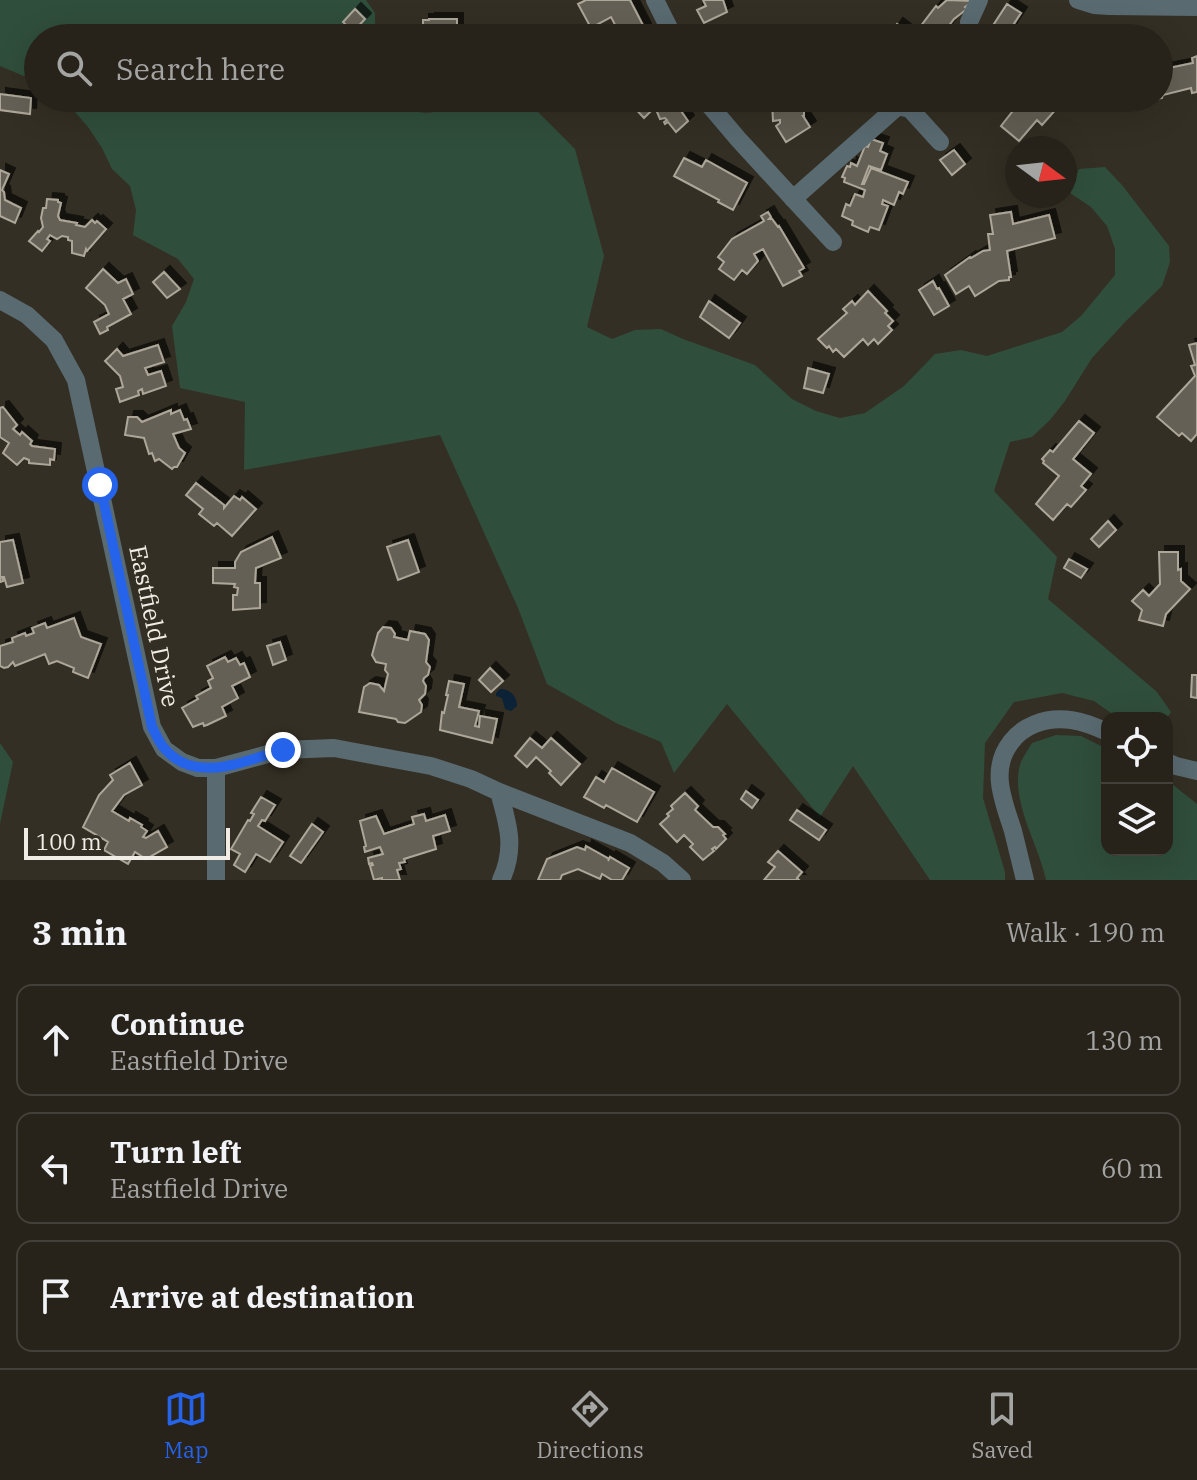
<!DOCTYPE html>
<html lang="en">
<head>
<meta charset="utf-8">
<style>
	body { margin:0; font-family:"IBM Plex Serif",serif; background:#2f2b24; color:#f1f3f6 }
	.controls { position:absolute; right:24px; bottom:24px; display:grid; overflow:hidden; border-radius:16px; box-shadow:0 8px 32px #0002 }
	.controls button { width:72px; height:72px; display:grid; place-items:center; padding:0; border:0; border-bottom:2px solid #43403a; background:#27231b; color:#f1f3f6; font:40px sans-serif }
	.compass { position:absolute; left:1005px; top:136px; width:72px; height:72px; border-radius:50%; background:#27231b; box-shadow:0 8px 32px #0002; rotate:105deg }
	.scale { position:absolute; left:24px; bottom:20px; width:206px; box-sizing:border-box; padding-left:8px; border:4px solid #f0ede6; border-top:0; font-size:22px; line-height:28px; white-space:nowrap; color:#f0ede6; -webkit-text-stroke:6px #342f24; paint-order:stroke }
	.stop { position:absolute; width:24px; height:24px; margin:-18px; border:6px solid #2563eb; border-radius:50%; background:#fff }
	.stop.end { background:#2563eb; border-color:#fff; box-shadow:0 2px 8px #0008 }
	.list { margin:0; padding:0; list-style:none }
	h2 { display:flex; justify-content:space-between; align-items:center; height:104px; margin:0; padding:0 32px; font-size:34px }
	h2 small { font-size:26px; font-weight:400; color:#a4a4a3 }
	.list li { display:grid; grid-template-columns:52px 1fr auto; gap:24px; align-items:center; box-sizing:border-box; height:112px; margin:0 16px 16px; padding:0 16px; border:2px solid #43403a; border-radius:16px }
	.list b { display:block; font-size:30px; white-space:nowrap }
	.list p { margin:0; font-size:26px; white-space:nowrap; color:#a4a4a3 }
	.list em { font-size:26px; font-style:normal; color:#a4a4a3 }
	.icon { flex:none; width:44px; height:44px; fill:none; stroke:currentColor; stroke-width:2; stroke-linecap:round; stroke-linejoin:round }
	.map { position:relative; flex:none; width:1197px; height:880px; overflow:hidden }
	.search { position:absolute; background:#27231b; box-shadow:0 8px 32px #0002; left:24px; right:24px; top:24px; height:88px; display:flex; align-items:center; gap:20px; box-sizing:border-box; padding:0 28px; border-radius:44px; color:#a4a4a3; font-size:30px }
	.sheet { height:488px; background:#27231b }
	nav { display:flex; justify-content:space-around; align-items:center; box-sizing:border-box; height:112px; border-top:2px solid #43403a; background:#27231b; font-size:22px; color:#a4a4a3 }
	nav a { display:grid; justify-items:center; gap:4px }
	nav .on { color:#2563eb }
	.map>svg:first-child { display:block }
</style>
</head>
<body>
<div class="map">
<svg width="1197" height="880" viewBox="0 0 1197 880">
	<defs>
		<filter id="shadow"><feDropShadow dx="6" dy="-6" stdDeviation="0" flood-color="#0009"/></filter>
	</defs>
	<rect width="100%" height="100%" fill="#342f24"/>
	<path fill="#304e3c" d="M0,0H366L375,13V38H38V82L0,66Z
		M63,98H395C411,117 441,118 456,98H521L531,105L575,149L604,256L587,327L612,339L635,330L661,329L683,339L755,365L792,399L816,411L840,418L865,413L904,386L935,354L961,350L987,356L1062,332L1081,316L1115,275V249L1107,226L1091,207L1070,193L1079,169L1105,167L1122,185L1169,246L1170,262L1162,286L1126,321L1092,358L1065,401L1050,420L1032,437L1010,442L994,491L1057,557L1048,599L1157,692L1171,712L1167,718H1118L1094,701L1062,693L1014,702L985,743L983,798L1005,872V880H930L853,766L820,817L727,704L674,773L661,742L618,724L547,684L518,608L440,435L244,470L245,402L180,388L172,326L186,302L194,279L178,259L133,235L136,210L130,186L112,169L102,148L88,127Z
		M1056,735L1081,736L1107,749V850H1167V780L1197,804V880H1046C1039,845 1010,801 1020,765C1022,758 1028,750 1032,743Z
		M0,743L13,762L0,824Z"/>
	<path fill="#0b2237" d="M500,689C510,689 517,696 517,706L511,711L505,709L502,698L496,696V693Z"/>
	<path fill="#656054" stroke="#ada79a" stroke-width="2" filter="url(#shadow)" d="M586,0H630L645,29L628,38H622L611,17L591,28L578,4Z
		M703,0H723L727,12L704,23L697,10L706,6Z
		M947,0L973,1L965,7L967,9L954,19L942,35L945,38H887L897,24L913,36L936,6L938,8Z
		M1007,4L1021,13L1006,36L992,27Z
		M355,9L365,19L353,32L343,22Z
		M429,19H457V31H442V36H433V31L423,30V20H429Z
		M1197,56V92L1192,93L1191,88L1163,95L1162,98L1158,99L1157,98H1159V70L1193,63L1192,58Z
		M0,94L31,98L30,114L0,110Z
		M639,98H672L688,121L676,132L668,122L665,124L664,122L667,120L665,118L660,119L655,107L644,118L632,105Z
		M779,98H804V116H803L810,127L786,142L776,126L780,123V120L773,121L772,102H779Z
		M1023,98H1066L1042,125L1037,120L1019,141L1001,126Z
		M871,139L883,143L880,151L887,154L881,170L869,166L862,184H864L871,168L908,182L903,194L899,192L894,205L883,200L882,204L888,206L879,230L870,227L868,232L852,225L853,221L842,216L846,204L850,206L855,194L863,197L865,190L844,182L845,178L842,177L847,166L850,167L851,163L857,166L865,146L868,147Z
		M954,150L965,164L952,175L940,160Z
		M684,158L702,167L706,160L747,183L733,210L718,202L719,200L674,176Z
		M0,170L9,174L2,190L4,192L5,200L21,208L15,223L0,216Z
		M47,199L58,200V202L61,203L58,216L60,220L77,223L76,225L85,227L92,220L95,223L97,221L106,229L87,251L86,249L84,256L72,253V241L68,240V237L62,236L57,239L50,235L47,239L50,241L42,251L29,241L38,231L39,232L43,227L41,218L43,208H46Z
		M768,212L771,217L769,219H772L778,227L779,226L804,268L799,271L802,276L783,286L763,249L754,254L758,261L747,274L742,270L734,280L719,269L724,262L718,257L732,239L764,221L761,216Z
		M1011,212L1013,224L1049,215L1055,238L1007,251L1011,277H1009V280L999,281L975,296L969,286L956,294L945,275L970,257L971,258L983,251L990,250L988,234H993L990,215Z
		M103,269L118,283L126,279L133,294L123,299L131,314L107,327L108,330L100,334L94,322L109,314L105,305L86,288Z
		M164,272L180,289L167,298L153,282Z
		M933,281L937,289L939,288L949,306L934,315L919,290Z
		M868,291L887,311L885,313L893,321L888,326L892,330L878,344L874,339L868,345L863,339L844,357L836,349L833,352L829,346L827,348L818,339L847,313L843,309L852,301L855,305Z
		M709,301L740,323L729,338L700,317Z
		M1197,343V434L1191,441L1182,433L1179,436L1157,417L1195,376L1191,366L1195,365L1189,345Z
		M158,345L164,362L145,368L148,375L161,371L166,386L143,394L142,389L138,391L139,395L120,402L116,389L123,387L120,376L105,361L117,349L123,356Z
		M808,368L829,374L823,393L804,388Z
		M3,407L17,425L13,429L20,435L22,432L32,441L30,444L32,446L55,449L54,460L50,459V465L29,463V460L24,458L17,465L3,453L9,443L0,437V408Z
		M171,410V414L180,410L184,420L187,419L191,429L173,434L179,448L185,453L177,467H174L172,469L159,459L155,461L152,453L149,454L144,438L125,435L128,417H137L142,422Z
		M1079,421L1094,433L1073,459L1091,474L1081,486L1086,490L1071,507L1067,504L1053,520L1036,504L1059,476L1043,463L1044,461L1042,459L1050,450L1053,452Z
		M196,483L224,505V508L234,496L240,500L242,497L256,509L232,536L217,523L214,526L199,514L203,509L186,495Z
		M1108,521L1116,530L1099,547L1091,539Z
		M272,537L281,558L256,568L255,583H260V608L233,610V595H237L238,588L234,587L235,584L213,583V568H235V562L241,552Z
		M13,540L23,583L7,587L4,577H2L3,581L0,582V542Z
		M408,540L419,572L398,580L387,547Z
		M1159,552H1178V570L1181,569V581L1190,589L1166,614L1163,626L1139,620L1142,610L1132,601L1143,590L1149,596L1160,584Z
		M1069,559L1087,569L1081,578L1064,568Z
		M74,618L81,637L101,644L88,678L73,672L74,668L57,661L49,664L45,654L15,666L13,662L8,667L4,668L0,666V646L13,642L12,638L25,633L26,636L34,633L32,628L45,623L47,628Z
		M383,627L391,628L395,634L394,637L408,640L410,631L425,634L429,640L426,662L430,667L428,675L424,678L423,681L426,686L425,694L419,700L422,705L421,712L405,723L398,722L396,719L359,712L364,687L370,683L379,685L384,691L388,674L385,670L386,664L376,662L372,655L378,633Z
		M280,642L286,660L273,665L267,646Z
		M225,657L228,662L236,658L240,665L244,663L250,677L232,686L238,698L222,707L226,716L207,725L204,726L203,723L193,727L182,708L198,699L196,696L211,688L208,681L213,678L207,666Z
		M490,668L503,681L491,692L479,680Z
		M1192,675H1197V698L1191,697Z
		M449,681L464,684L459,707L479,711L475,726L479,727L480,716L497,719L492,743L440,730L442,712L444,713L448,695H446Z
		M530,738L542,748L551,738L580,764L561,785L549,773L551,771L536,757L527,767L515,756Z
		M130,763L142,785L124,795L112,811L129,821L130,818L142,825L141,827L147,831L143,837L146,838L158,831L167,847L146,859L135,852L128,864L104,850L108,842L83,827L99,795L113,780L110,775Z
		M612,768L654,792L637,822L606,805L604,808L584,797L596,777L604,782Z
		M746,791L758,800L752,808L741,799Z
		M685,793L698,806L695,810L713,827H718L725,834L723,835L726,839L716,849L715,847L712,849L714,851L703,860L690,847L693,844L684,835L677,842L660,824L669,816L667,814L673,809L671,806Z
		M261,797L275,805L265,821L262,820L258,826L283,842L270,862L256,854L245,872L234,865L240,854L231,849L248,820L250,821L254,814L251,813Z
		M797,810L826,830L819,840L790,820Z
		M424,814L426,821L445,815L450,831L433,836L436,849L404,859L405,862L399,863L401,869L397,870L400,880H382V878L374,880L370,866L373,865L372,863L369,864L368,858L383,854L380,847L365,852L364,847L366,846L360,821L376,816L384,834L414,824L412,817Z
		M312,824L323,832L301,863L290,856Z
		M586,846L609,859L608,861L610,857L629,868L622,880H612L602,874L600,879L578,869L562,875L560,880H538L547,859L577,847L585,850Z
		M778,851L802,872L797,878L799,880H764L775,867L768,862Z"/>
	<g fill="none" stroke-linecap="round" stroke-linejoin="round">
		<path stroke="#596a70" stroke-width="18" d="M655,0L674,38
			M1078,0L1094,5L1109,6L1197,7
			M969,22L979,0
			M705,98L711,107L739,140L833,242
			M793,199L898,106L910,109L940,142
			M0,300L27,315L54,340L76,380L152,727L164,749L182,762L198,768H216L283,750L334,748L431,766L471,779L499,792L630,843L663,863L682,880
			M1167,762L1176,766L1197,771
			M499,792C508,824 516,848 501,880
			M216,880V768
			M1025,880C1021,864 1017,847 1013,831C1004,802 989,770 1011,742C1017,734 1025,728 1035,724C1060,714 1084,721 1107,732"/>
	</g>
	<g fill="none" stroke-linecap="round" stroke-linejoin="round">
		<path stroke="#2563eb" stroke-width="10" d="M100,485L152,727C156,734 159,743 165,749C196,785 246,760 283,750"/>
	</g>
	<g text-anchor="middle" dominant-baseline="central" stroke-width="8" stroke-linejoin="round" paint-order="stroke">
		<g font-size="24" fill="#f0ede6" stroke="#342f24">
			<text transform="translate(155 626) rotate(78)">Eastfield Drive</text>
		</g>
	</g>
</svg>
<div class="controls">
<button><svg class="icon" aria-label="locate" viewBox="0 0 24 24"><circle cx="12" cy="12" r="6"/><path d="M12 2v4M12 18v4M2 12h4M18 12h4"/></svg></button>
<button><svg class="icon" aria-label="layers" viewBox="0 0 24 24"><path d="M12 4l9 5-9 5-9-5zM3 14l9 5 9-5"/></svg></button>
</div>
<svg class="compass" viewBox="-18 -18 36 36"><path d="M0-13l5 13h-10z" fill="#e53935"/><path d="M0 13l5-13h-10z" fill="#a4a4a3"/></svg>
<div class="scale">100 m</div>
<div class="stop" style="left:100px;top:485px"></div>
<div class="stop end" style="left:283px;top:750px"></div>
<div class="search"><svg class="icon" aria-label="search" viewBox="0 0 24 24"><circle cx="10" cy="10" r="6"/><path d="M15 15l6 6"/></svg>Search here</div>
</div>
<section class="sheet">
<h2>3 min<small>Walk · 190 m</small></h2>
<ul class="list">
<li><svg class="icon" aria-label="ahead" viewBox="0 0 24 24"><path d="M12 20V5M6 11l6-6 6 6"/></svg><div><b>Continue</b><p>Eastfield Drive</p></div><em>130 m</em></li>
<li><svg class="icon" aria-label="left" viewBox="0 0 24 24"><path d="M17 20v-9H6M10 6l-5 5 5 5"/></svg><div><b>Turn left</b><p>Eastfield Drive</p></div><em>60 m</em></li>
<li><svg class="icon" aria-label="arrive" viewBox="0 0 24 24"><path d="M6 21V4h12l-3 4 3 4H6"/></svg><div><b>Arrive at destination</b></div></li>
</ul>
</section>
<nav>
<a class="on"><svg class="icon" aria-label="map" viewBox="0 0 24 24"><path d="M3 6l6-2 6 2 6-2v14l-6 2-6-2-6 2zM9 4v14M15 6v14"/></svg>Map</a>
<a><svg class="icon" aria-label="directions" viewBox="0 0 24 24"><path d="M12 3l9 9-9 9-9-9zM9 14v-3h6M13 9l2 2-2 2"/></svg>Directions</a>
<a><svg class="icon" aria-label="saved" viewBox="0 0 24 24"><path d="M7 4h10v16l-5-4-5 4z"/></svg>Saved</a>
</nav>
</body>
</html>
